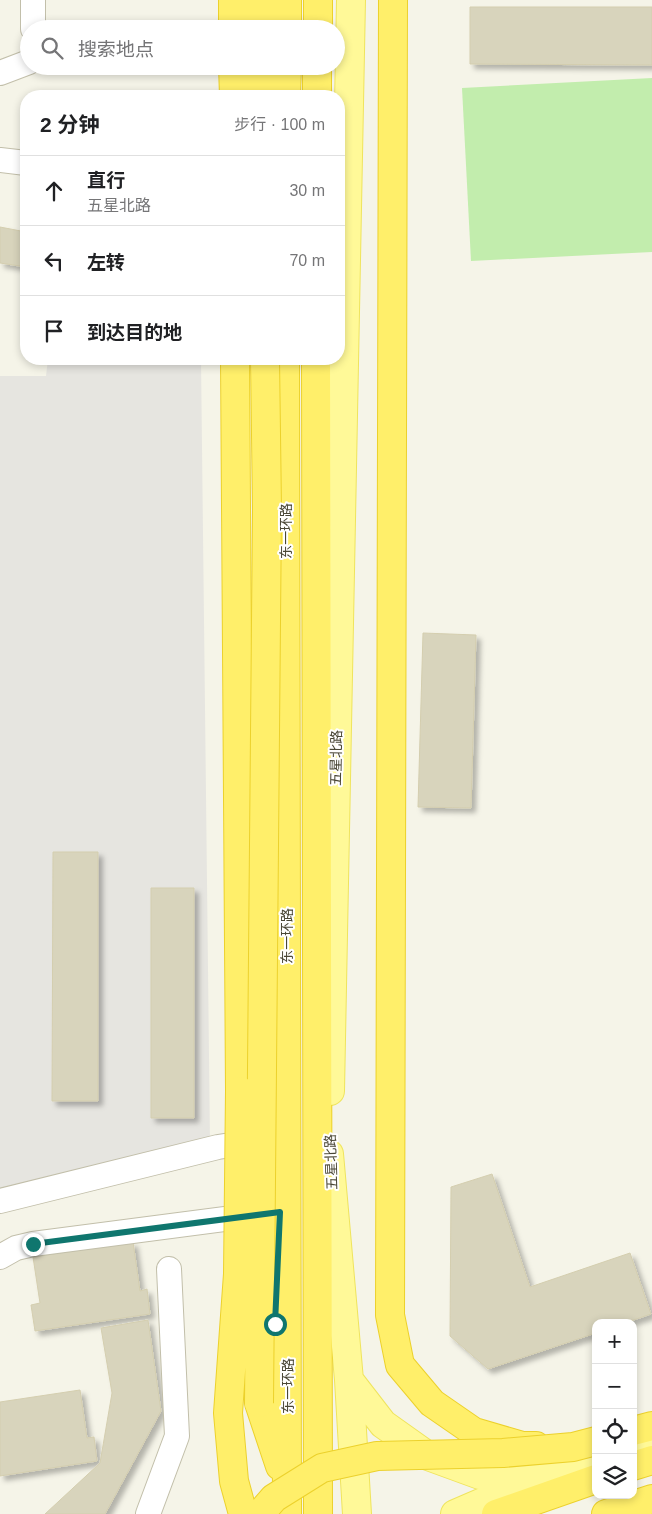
<!DOCTYPE html>
<html lang="zh">
<head>
<meta charset="utf-8">
<style>
	body { margin:0; font-family:Arial,"Noto Sans SC",sans-serif; background:#f6f6f6; color:#202124 }
	.controls { position:absolute; right:15px; bottom:15px; display:grid; overflow:hidden; border-radius:10px; box-shadow:0 2px 8px #0003 }
	.controls button { width:45px; height:45px; display:grid; place-items:center; padding:0; border:0; border-bottom:1px solid #e0e0e0; background:#fff; color:#202124; font:25px sans-serif }
	.stop { position:absolute; width:15px; height:15px; margin:-11px; border:4px solid #0f766e; border-radius:50%; background:#fff }
	.stop.end { background:#0f766e; border-color:#fff; box-shadow:0 1px 5px #0008 }
	.list { margin:0; padding:0; list-style:none }
	h2 { display:flex; justify-content:space-between; align-items:center; height:65px; margin:0; padding:0 20px; font-size:21px }
	h2 small { font-size:16px; font-weight:400; color:#757577 }
	.list li { display:grid; grid-template-columns:32px 1fr auto; gap:15px; align-items:center; box-sizing:border-box; height:70px; padding:0 20px; border-top:1px solid #e0e0e0 }
	.list b { display:block; font-size:19px; white-space:nowrap }
	.list p { margin:0; font-size:16px; white-space:nowrap; color:#757577 }
	.list em { font-size:16px; font-style:normal; color:#757577 }
	.icon { flex:none; width:28px; height:28px; fill:none; stroke:currentColor; stroke-width:2; stroke-linecap:round; stroke-linejoin:round }
	.map { position:relative; flex:none; width:652px; height:1514px; overflow:hidden }
	.search { position:absolute; background:#fff; box-shadow:0 2px 8px #0003; left:20px; top:20px; width:325px; height:55px; display:flex; align-items:center; gap:12px; box-sizing:border-box; padding:0 18px; border-radius:28px; color:#757577; font-size:19px }
	.panel { position:absolute; background:#fff; box-shadow:0 2px 8px #0003; left:20px; top:90px; width:325px; height:275px; border-radius:20px }
	.map>svg:first-child { display:block }
</style>
</head>
<body>
<div class="map">
<svg width="652" height="1514" viewBox="0 0 652 1514">
	<defs>
		<filter id="shadow"><feDropShadow dx="4.5" dy="4.5" stdDeviation="2.5" flood-color="#0004"/></filter>
	</defs>
	<rect width="100%" height="100%" fill="#f5f4e8"/>
	<path fill="#c2edad" d="M652,78V252L471,261L462,88Z"/>
	<path fill="#e6e5e0" d="M48,359H201L210,1143L0,1214V376H46Z"/>
	<path fill="#d8d4bc" stroke="#d4ceaf" filter="url(#shadow)" d="M470,7H652V65L470,64Z
		M0,227L26,232V267L0,263Z
		M423,633L476,635L471,808L418,807Z
		M53,852H98V1101H52Z
		M151,888H194V1118H151Z
		M492,1174L530,1287L630,1253L651,1314L625,1323H596V1333L488,1369L450,1336L451,1187Z
		M133,1242L140,1291L147,1289L150,1314L35,1331L31,1305L40,1303L33,1257Z
		M148,1320L161,1411L105,1514H45L100,1463L112,1393L101,1328Z
		M80,1390L87,1438L94,1437L97,1461L0,1476V1402Z"/>
	<g fill="none" stroke-linecap="round" stroke-linejoin="round">
		<defs>
			<path id="minor" d="M33,29V0
				M0,73L29,62
				M0,160L26,163
				M0,1201L218,1147L256,1141
				M0,1257L16,1248L33,1244L256,1215
				M148,1514L177,1436L169,1269"/>
			<path id="major" d="M330,1091L351,0
				M329,1154L349,1380L357,1514
				M349,1380L383,1424L428,1456L480,1475L536,1479
				M633,1447L652,1440
				M455,1514L536,1479L596,1459"/>
			<path id="highway" d="M233,0V29
				M393,0L390,1315L400,1365L432,1403L474,1432L522,1446H536
				M260,29V0
				M287,29V0
				M318,29V0
				M233,66L234,96
				M261,66V96
				M286,96L287,66
				M317,96V66
				M235,359L240,1091
				M285,359L287,1514
				M316,359L318,1514
				M259,1403L280,1466
				M633,1431L652,1426
				M633,1466L652,1460
				M496,1514L596,1479
				M606,1514L652,1499"/>
		</defs>
		<use href="#minor" stroke="#c2bfaa" stroke-width="26"/>
		<use href="#major" stroke="#efe45d" stroke-width="30"/>
		<use href="#highway" stroke="#ecd12c" stroke-width="30"/>
		<use href="#minor" stroke="#fff" stroke-width="24"/>
		<use href="#major" stroke="#fff998" stroke-width="28"/>
		<use href="#highway" stroke="#ffef6a" stroke-width="28"/>
		<defs>
			<path id="highway-bridge" d="M240,1091L238,1274L228,1413L234,1481L243,1514
				M259,1403L267,510L265,359
				M260,1514L274,1498L322,1468L377,1456L503,1453L573,1447L596,1441"/>
		</defs>
		<use href="#highway-bridge" stroke="#ecd12c" stroke-width="30" stroke-linecap="butt"/>
		<use href="#highway-bridge" stroke="#ffef6a" stroke-width="28"/>
	</g>
	<g fill="none" stroke-linecap="round" stroke-linejoin="round">
		<path stroke="#0f766e" stroke-width="6" d="M33,1244L280,1212L275,1324"/>
	</g>
	<g text-anchor="middle" dominant-baseline="central" stroke-width="4" stroke-linejoin="round" paint-order="stroke">
		<g font-size="14" fill="#4a4736" stroke="#fff">
			<text transform="translate(286 531) rotate(-90)">东一环路</text>
			<text transform="translate(336 758) rotate(-89)">五星北路</text>
			<text transform="translate(287 936) rotate(-90)">东一环路</text>
			<text transform="translate(331 1162) rotate(-92)">五星北路</text>
			<text transform="translate(288 1386) rotate(-90)">东一环路</text>
		</g>
	</g>
</svg>
<div class="controls">
<button>+</button>
<button>−</button>
<button><svg class="icon" aria-label="locate" viewBox="0 0 24 24"><circle cx="12" cy="12" r="6"/><path d="M12 2v4M12 18v4M2 12h4M18 12h4"/></svg></button>
<button><svg class="icon" aria-label="layers" viewBox="0 0 24 24"><path d="M12 4l9 5-9 5-9-5zM3 14l9 5 9-5"/></svg></button>
</div>
<div class="stop" style="left:275px;top:1324px"></div>
<div class="stop end" style="left:33px;top:1244px"></div>
<div class="search"><svg class="icon" aria-label="search" viewBox="0 0 24 24"><circle cx="10" cy="10" r="6"/><path d="M15 15l6 6"/></svg>搜索地点</div>
<section class="panel">
<h2>2 分钟<small>步行 · 100 m</small></h2>
<ul class="list">
<li><svg class="icon" aria-label="ahead" viewBox="0 0 24 24"><path d="M12 20V5M6 11l6-6 6 6"/></svg><div><b>直行</b><p>五星北路</p></div><em>30 m</em></li>
<li><svg class="icon" aria-label="left" viewBox="0 0 24 24"><path d="M17 20v-9H6M10 6l-5 5 5 5"/></svg><div><b>左转</b></div><em>70 m</em></li>
<li><svg class="icon" aria-label="arrive" viewBox="0 0 24 24"><path d="M6 21V4h12l-3 4 3 4H6"/></svg><div><b>到达目的地</b></div></li>
</ul>
</section>
</div>
</body>
</html>
